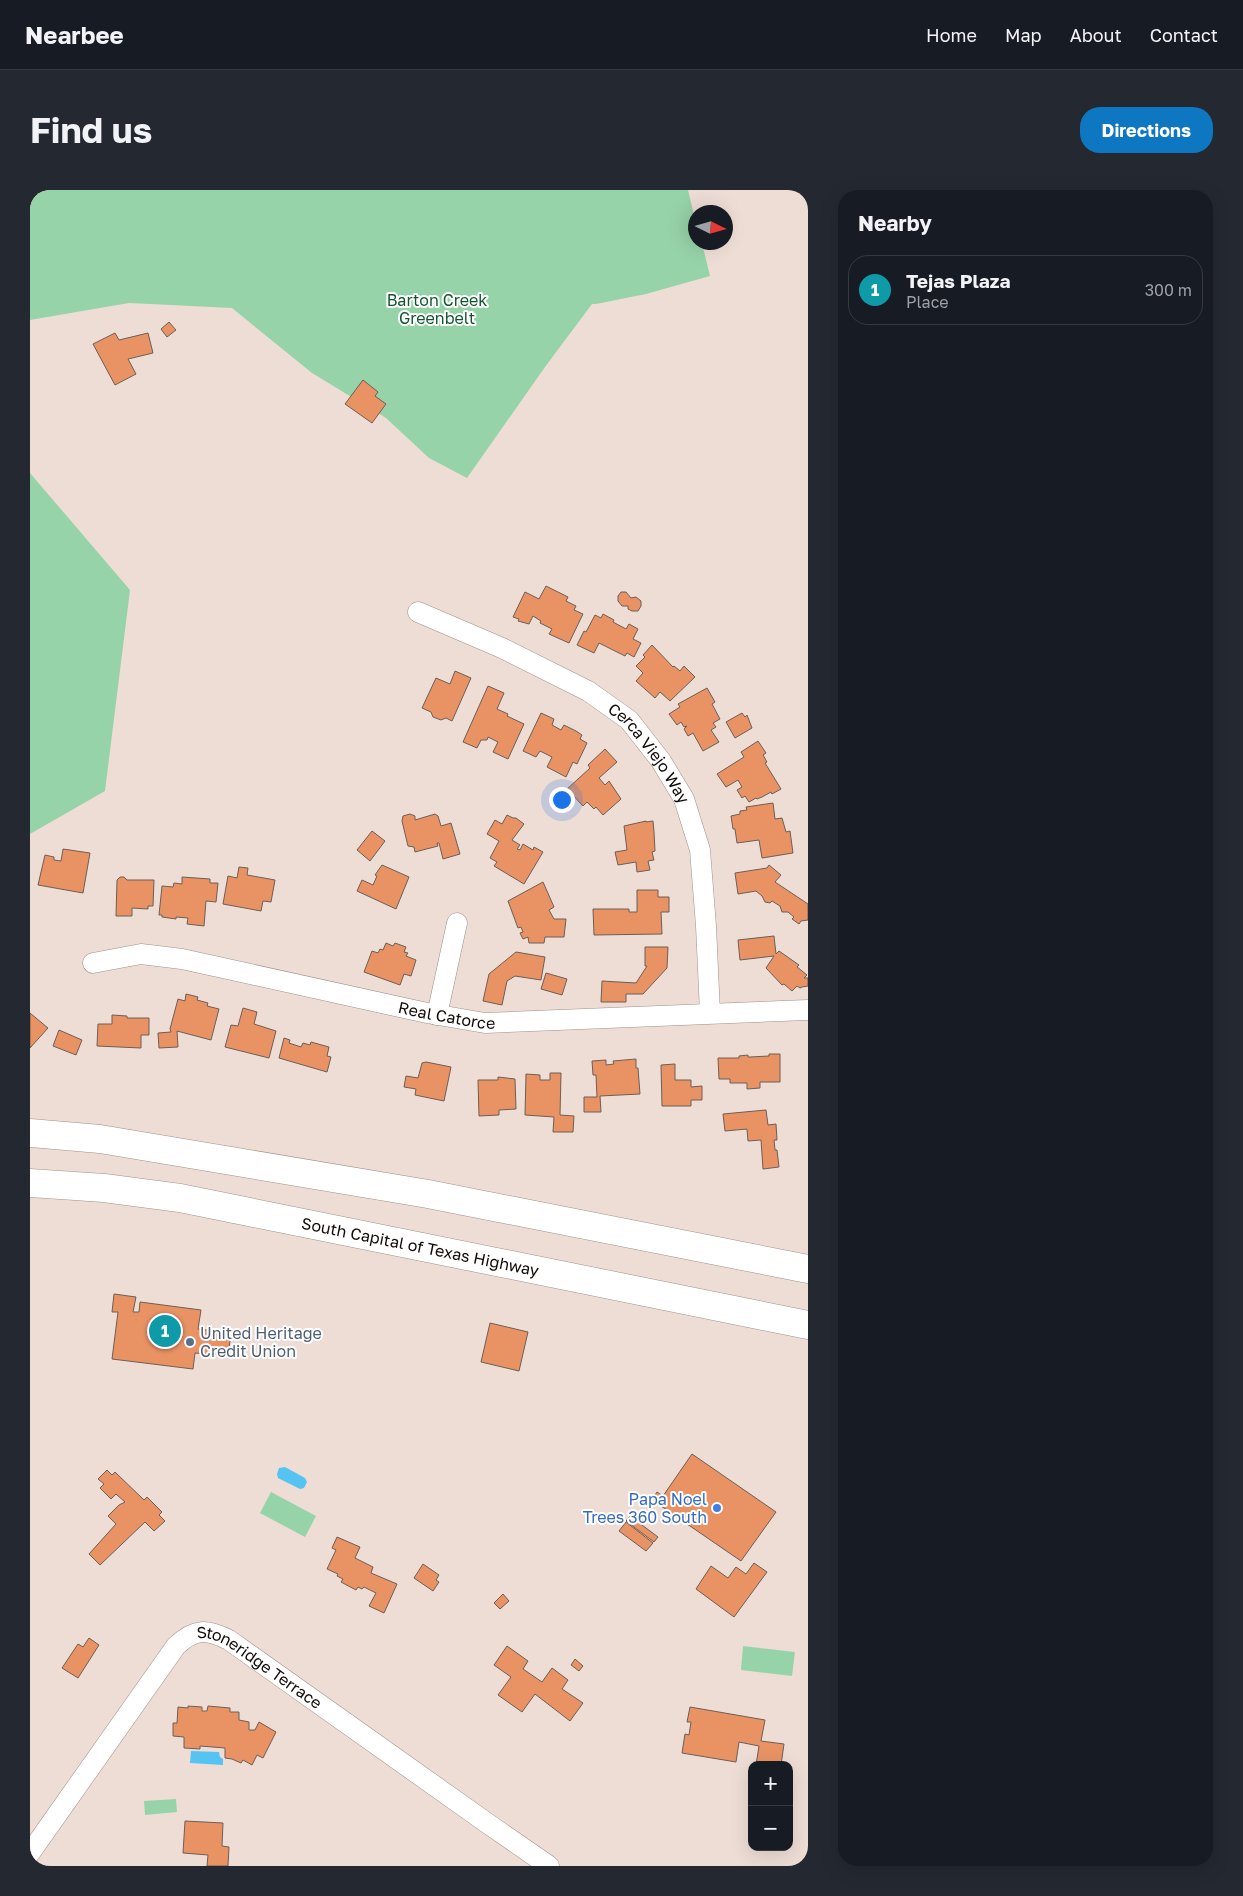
<!DOCTYPE html>
<html lang="en">
<head>
<meta charset="utf-8">
<style>
	body { margin:0; font-family:"Golos Text",sans-serif; background:#242831; color:#f1f3f6 }
	.controls { position:absolute; right:15px; bottom:15px; display:grid; overflow:hidden; border-radius:10px; box-shadow:0 5px 20px #0002 }
	.controls button { width:45px; height:45px; display:grid; place-items:center; padding:0; border:0; border-bottom:1px solid #363941; background:#171b24; color:#f1f3f6; font:25px sans-serif }
	.compass { position:absolute; left:658px; top:15px; width:45px; height:45px; border-radius:50%; background:#171b24; box-shadow:0 5px 20px #0002; rotate:95deg }
	.you { position:absolute; left:531px; top:609px; width:18px; height:18px; margin:-12px; border:4px solid #fff; border-radius:50%; background:#1a73e8; box-shadow:0 0 0 8px #1a73e833 }
	.badge { display:grid; place-items:center; width:32px; height:32px; border-radius:50%; background:#0e77c2; color:#fff; font-size:16px; font-weight:700 }
	.pin { position:absolute; translate:-50% -50%; border:2px solid #fff; box-shadow:0 1px 5px #0006 }
	.list { margin:0; padding:0; list-style:none }
	h2 { display:flex; justify-content:space-between; align-items:center; height:65px; margin:0; padding:0 20px; font-size:21px }
	h2 small { font-size:16px; font-weight:400; color:#9ea1a6 }
	.list li { display:grid; grid-template-columns:32px 1fr auto; gap:15px; align-items:center; box-sizing:border-box; height:70px; margin:0 10px 10px; padding:0 10px; border:1px solid #363941; border-radius:20px }
	.list b { display:block; font-size:19px; white-space:nowrap }
	.list p { margin:0; font-size:16px; white-space:nowrap; color:#9ea1a6 }
	.list em { font-size:16px; font-style:normal; color:#9ea1a6 }
	.map { position:relative; flex:none; width:778px; height:1676px; overflow:hidden; border-radius:20px }
	header { display:flex; align-items:center; gap:30px; box-sizing:border-box; height:70px; padding:0 25px; background:#171b24; border-bottom:1px solid #363941 }
	header strong { font-size:24px }
	nav { display:flex; gap:28px; margin-inline-start:auto; font-size:18px }
	.intro { display:flex; align-items:center; justify-content:space-between; box-sizing:border-box; height:120px; padding:0 30px }
	h1 { margin:0; font-size:35px }
	.button { padding:12px 22px; border-radius:20px; background:#0e77c2; color:#fff; font-size:18px; font-weight:700 }
	main { display:flex; gap:30px; padding:0 30px }
	aside { flex:1; background:#171b24; border-radius:20px; box-shadow:0 5px 20px #0002 }
	.map>svg:first-child { display:block }
</style>
</head>
<body>
<header>
<strong>Nearbee</strong>
<nav><a>Home</a><a>Map</a><a>About</a><a>Contact</a></nav>
</header>
<div class="intro"><h1>Find us</h1><a class="button">Directions</a></div>
<main>
<div class="map">
<svg width="778" height="1676" viewBox="0 0 778 1676">
	<rect width="100%" height="100%" fill="#eeddd5"/>
	<path fill="#97d3a8" d="M0,0H658L665,29L666,52L672,53L680,86L616,104L566,114H562L515,177L437,288L399,268L356,228L282,183L202,118L99,113L0,130Z
		M0,283L100,400L75,601L0,644Z
		M241,1302L286,1326L275,1347L230,1323Z
		M713,1456L765,1462L762,1486L711,1480Z
		M146,1609L147,1622L115,1625L114,1611Z"/>
	<path fill="#55c4f3" d="M255,1277L275,1288L277,1292L274,1298L270,1299L248,1288L247,1284L249,1278Z
		M161,1561L189,1562L190,1567L193,1569V1575L160,1573Z"/>
	<path fill="#e99365" stroke="#6c5e57" d="M139,132L146,140L137,147L131,139Z
		M85,143L89,150L118,143L123,163L98,169L106,184L85,195L63,154Z
		M333,190L348,202L345,206L356,214L342,233L315,214Z
		M516,396L538,407L536,411L546,416L544,420L553,424L539,453L519,444L522,439L510,433L511,431L503,426L499,434L488,431L489,429L483,427L495,402L509,409Z
		M591,402H596L601,408L606,407L611,411V416L608,421H602L598,419V416H592L588,411V406Z
		M573,424L584,430L583,432L596,439L599,434L608,439L603,449L611,453L604,467L597,463L595,466L569,453L564,463L547,455L554,441L556,442L565,425L571,428Z
		M622,455L643,477L644,476L650,481L654,476L665,487L640,511L630,502L625,508L606,491L613,483L606,476L615,467L613,465Z
		M425,481L441,488L422,531L416,528L411,530L403,527L401,522L392,518L406,488L420,494Z
		M458,496L474,503L467,519L478,524L477,526L494,534L478,569L463,562L468,552L458,547L457,550H451L447,558L433,552Z
		M677,498L685,512L682,514L690,529L683,533L686,537L681,540L689,552L673,561L663,543L658,546L654,539L657,536L654,537L651,532L647,535L639,524L650,517L648,514Z
		M511,523L524,529L522,535L531,540L534,535L546,541L552,545L550,549L557,553L547,574L543,572L536,587L517,577L522,567L510,561L506,567L493,561Z
		M712,523L715,527L717,525L722,538L705,548L696,532Z
		M728,551L736,563L733,565L737,572L735,573L751,599L742,604L741,602L732,607L727,609L726,608L719,612L715,606L712,608L707,600L712,597L708,590L696,597L687,584L714,567L711,562Z
		M575,559L587,572L569,588L575,595L579,591L591,609L573,625L566,617L564,619L557,612L553,616L541,603L539,604L536,600L560,578L558,575Z
		M743,613L745,629L752,628L756,642L760,641L763,663L732,668L729,650L707,653L705,639H703L701,626L710,624V621L717,620L716,617Z
		M380,624L385,626V630L405,624L408,626L411,636L421,633L430,664L413,669L409,653H407L408,656L385,662L384,657L378,656L372,631L373,626Z
		M477,625L483,628H486L494,634L482,650L490,655L487,659L490,660L493,654L503,660L504,657L513,662L494,694L464,676L467,672L460,668L469,651L457,644L465,630L472,634Z
		M616,631V632L623,631L624,642L625,661L622,662L624,670L618,671L620,680L607,682L606,672L588,675L585,662L597,660L594,636Z
		M342,641L355,651L340,671L327,660Z
		M33,659L60,663L53,703L8,695L15,665L24,667V670L31,671Z
		M352,675L379,687L366,719L327,701L332,690L343,695L347,686L345,685Z
		M739,675L751,685L745,692L778,714V730L771,731L769,734L762,729L764,727L758,722H752L750,716L742,711L740,713L735,712L732,706L726,701L708,704L705,683L737,678Z
		M209,677L218,678L217,685L245,690L241,712L233,711L231,721L193,714L198,686L207,688Z
		M90,687H94L97,690H124L123,716H118V719L102,718V726H86L87,690Z
		M152,687L180,689V693H188L186,712L176,711L174,736L157,734L158,728L146,727V729L132,727V725H129L132,696L143,697L144,693L152,694Z
		M513,692L524,717L519,720L524,729H536L534,747H515L514,753H499L498,747L493,749L490,743L493,742L491,737L488,738L478,711Z
		M607,700H628V707H639V722H631L632,744L564,745L563,719H599V722H607Z
		M744,746L746,764L749,761L769,775L767,777L777,785L774,788H778V796L772,797L770,798L767,796L762,801L754,794L752,795L736,778L744,766L710,770L708,750Z
		M356,753L363,756L365,753L376,757L374,762L378,763L376,766L386,770L381,786L374,784L370,795L334,782L342,761L348,763L350,759L353,760Z
		M615,757H638L637,778L613,804H596V812H571L572,791L606,793L617,776H615Z
		M486,762L515,767L511,790L485,786L477,791L472,815L453,811L459,784Z
		M516,783L537,789L532,805L511,799Z
		M156,804L168,807L167,810L178,813L177,816L189,819L181,850L147,841L148,857L129,858L128,843L141,842L140,839L148,809L155,811Z
		M213,818L227,822L224,834L246,841L239,868L195,857L201,835L208,836Z
		M0,823L18,838L0,858Z
		M82,825L97,826V828H119V845H111V858L67,856L68,834H82Z
		M29,840L52,850L46,865L23,856Z
		M254,848L260,850L259,853L271,857L273,853L280,855L281,852L299,857L297,866L301,867L297,882L249,868Z
		M739,864H750V892H730V898L717,899V893H700V889H689L688,868H709V866L718,865V867H720L739,866Z
		M606,869V878H608L610,904L570,906L571,922H554V907H567L566,885H563L562,871L576,870V875L584,874L583,871Z
		M396,872L421,877L414,911L385,905L386,899L374,897L376,886L388,888L392,873Z
		M645,874V890H661V897L672,896V910H661V916H632L631,875Z
		M520,883H531L530,925L544,926L543,942H523L524,927L495,925L496,884L510,885V890H520Z
		M468,887L485,889L486,919L469,920V925L449,926L448,890H468Z
		M736,920L738,935L746,934L747,950H744L745,960H747L749,977L733,979L731,950L718,951L717,939L695,941L693,924Z
		M84,1104L106,1107L103,1122H109L110,1112L171,1120L168,1139L201,1143L198,1166L165,1163L163,1179L82,1169L88,1122H82Z
		M460,1133L498,1142L489,1181L451,1172Z
		M662,1264L746,1322L711,1371L628,1314L631,1309L625,1305L627,1302L633,1306Z
		M77,1280L82,1285L85,1282L114,1310L117,1307L132,1322L129,1325L135,1331L124,1341L115,1332L70,1375L59,1364L86,1334L78,1326L89,1315L95,1312L86,1304L81,1309L70,1298L74,1294L68,1289Z
		M600,1326L628,1347L624,1352L596,1331Z
		M596,1332L623,1353L616,1361L589,1341Z
		M307,1347L330,1357L325,1368L343,1377L341,1383L367,1394L354,1423L339,1416L346,1403L334,1397L332,1399L328,1397L326,1400L311,1392L313,1389L307,1386L308,1384L297,1379L306,1360L302,1358Z
		M724,1373L737,1382L704,1427L666,1399L681,1376L698,1388L706,1377L716,1384Z
		M393,1374L409,1385L406,1390L409,1392L403,1401L384,1388Z
		M473,1404L479,1411L470,1419L464,1413Z
		M59,1448L69,1455L48,1488L32,1478L48,1454L53,1457Z
		M477,1456L498,1471L493,1479L512,1492L522,1478L538,1490L532,1499L553,1513L540,1531L505,1504L492,1522L468,1505L481,1487L464,1475Z
		M545,1469L553,1476L549,1481L541,1475Z
		M158,1516L172,1517V1521H177L178,1516L200,1518V1522H209V1530L219,1532V1540H225L229,1532L246,1542L233,1568L227,1565L222,1575L213,1570L211,1573L202,1569L195,1568V1558L170,1556V1559L154,1558V1547L143,1546V1533H147L148,1517L158,1518Z
		M660,1517L735,1530L731,1551L754,1554L751,1575H726L729,1556L709,1552L706,1572L652,1563L655,1544L659,1545L661,1532H657Z
		M155,1631L193,1633L192,1656L199,1657L198,1676H177L178,1665L153,1663Z"/>
	<g fill="none" stroke-linecap="round" stroke-linejoin="round">
		<defs>
			<g id="minor">
				<path id="s1" d="M388,422L472,458L558,501L599,530L631,571L654,609L670,660L676,736L680,823"/>
				<path id="s2" d="M63,773L111,764L152,769L397,823L455,833L778,820"/>
				<path d="M407,825L427,733"/>
				<path id="s3" d="M0,1663L146,1456C165,1438 177,1439 199,1450L457,1633L519,1676"/>
			</g>
			<g id="highway">
				<path d="M0,943L70,949L398,1004L778,1079"/>
				<path id="s4" d="M0,993L74,998L150,1008L778,1135"/>
			</g>
		</defs>
		<use href="#minor" stroke="#a09089" stroke-width="21"/>
		<use href="#highway" stroke="#a09089" stroke-width="29"/>
		<use href="#minor" stroke="#fff" stroke-width="20"/>
		<use href="#highway" stroke="#fff" stroke-width="28"/>
	</g>
	<circle fill="#5c6f8a" stroke="#fff" stroke-width="2" cx="160" cy="1152" r="5"/>
	<circle fill="#3f7fe0" stroke="#fff" stroke-width="2" cx="687" cy="1318" r="5"/>
	<g text-anchor="middle" dominant-baseline="central" stroke-width="4" stroke-linejoin="round" paint-order="stroke">
		<g font-size="16" fill="#12542e" stroke="#fff">
			<text x="407" y="110">Barton Creek<tspan x="407" dy="18">Greenbelt</tspan></text>
		</g>
		<g font-size="16" fill="#100b08" stroke="#fff">
			<text stroke="none"><textPath href="#s1" startOffset="276">Cerca Viejo Way</textPath></text>
			<text stroke="none"><textPath href="#s2" startOffset="361">Real Catorce</textPath></text>
			<text stroke="none"><textPath href="#s4" startOffset="396">South Capital of Texas Highway</textPath></text>
			<text stroke="none"><textPath href="#s3" startOffset="351">Stoneridge Terrace</textPath></text>
		</g>
		<g font-size="16" fill="#4e5e75" stroke="#fff" text-anchor="start">
			<text x="170" y="1143">United Heritage<tspan x="170" dy="18">Credit Union</tspan></text>
		</g>
		<g font-size="16" fill="#366cbe" stroke="#fff" text-anchor="end">
			<text x="677" y="1309">Papa Noel<tspan x="677" dy="18">Trees 360 South</tspan></text>
		</g>
	</g>
</svg>
<div class="controls">
<button>+</button>
<button>−</button>
</div>
<svg class="compass" viewBox="-18 -18 36 36"><path d="M0-13l5 13h-10z" fill="#e53935"/><path d="M0 13l5-13h-10z" fill="#9ea1a6"/></svg>
<div class="you"></div>
<div class="pin badge" style="left:135px;top:1141px;background:#0f9aa8">1</div>
</div>
<aside>
<h2>Nearby<small></small></h2>
<ul class="list">
<li><span class="badge" style="background:#0f9aa8">1</span><div><b>Tejas Plaza</b><p>Place</p></div><em>300 m</em></li>
</ul>
</aside>
</main>
</body>
</html>
